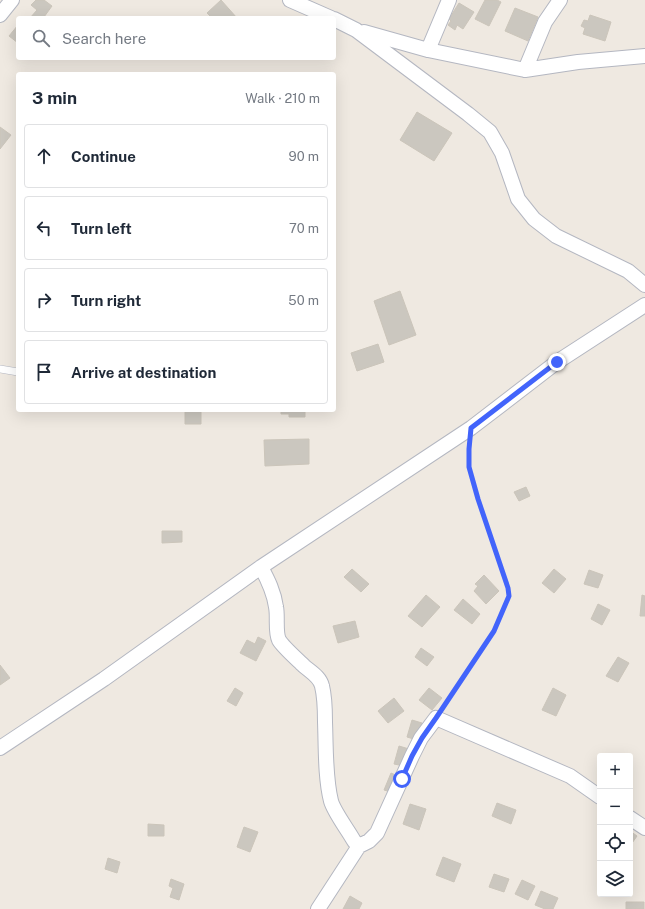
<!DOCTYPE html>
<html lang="en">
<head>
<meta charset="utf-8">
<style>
	body { margin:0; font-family:"Public Sans",sans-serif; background:#f6f6f7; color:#1f2937 }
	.controls { position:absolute; right:12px; bottom:12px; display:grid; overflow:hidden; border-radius:4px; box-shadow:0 4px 16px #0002 }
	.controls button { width:36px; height:36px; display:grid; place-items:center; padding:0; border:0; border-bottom:1px solid #e0e1e3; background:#fff; color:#1f2937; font:20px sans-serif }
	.stop { position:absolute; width:12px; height:12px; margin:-9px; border:3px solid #4264fb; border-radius:50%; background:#fff }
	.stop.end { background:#4264fb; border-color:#fff; box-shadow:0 1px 4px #0008 }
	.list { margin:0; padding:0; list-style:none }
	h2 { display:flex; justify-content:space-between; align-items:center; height:52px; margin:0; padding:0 16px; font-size:17px }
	h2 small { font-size:13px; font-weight:400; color:#747a83 }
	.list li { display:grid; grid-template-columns:26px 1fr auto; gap:12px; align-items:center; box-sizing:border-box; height:64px; margin:0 8px 8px; padding:0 8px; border:1px solid #e0e1e3; border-radius:4px }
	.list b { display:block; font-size:15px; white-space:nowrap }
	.list em { font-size:13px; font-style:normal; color:#747a83 }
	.icon { flex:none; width:22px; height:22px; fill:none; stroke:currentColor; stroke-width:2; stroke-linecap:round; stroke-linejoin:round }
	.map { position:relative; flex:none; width:645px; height:909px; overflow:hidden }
	.search { position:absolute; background:#fff; box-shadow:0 4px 16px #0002; left:16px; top:16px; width:320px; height:44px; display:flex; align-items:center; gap:10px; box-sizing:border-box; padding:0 14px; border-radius:4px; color:#747a83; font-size:15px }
	.panel { position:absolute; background:#fff; box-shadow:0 4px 16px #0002; left:16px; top:72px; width:320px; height:340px; border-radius:4px }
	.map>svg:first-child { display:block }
</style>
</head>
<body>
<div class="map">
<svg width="645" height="909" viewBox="0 0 645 909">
	<rect width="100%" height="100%" fill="#efe9e1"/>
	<path fill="#cbc7bf" stroke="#cbc5ba" d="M36,0H44L52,6L44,17L46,18H30L37,10L31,5Z
		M221,0L237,18H212L207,13Z
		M485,0H497L501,2L489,26L475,19Z
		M459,3L474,12L463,29L457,25L455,30L448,25L451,21L449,19Z
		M515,8L538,17L528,41L505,31Z
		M590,15L611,22L605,41L583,34L585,28L581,26L584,20L588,21Z
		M18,25V43L9,36Z
		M417,112L452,133L434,161L400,140Z
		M0,127L11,135L0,149Z
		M400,291L416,335L389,345L374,301Z
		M378,344L384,362L357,371L351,353Z
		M185,410H201V424H185Z
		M281,410H305V417H289V414H281Z
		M309,439V464L265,466L264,440Z
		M526,487L530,496L519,501L514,492Z
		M162,531H182V542L162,543Z
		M352,569L369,584L361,592L344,577Z
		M554,569L566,579L554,593L542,583Z
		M589,570L603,575L598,588L584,584Z
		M484,575L499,591L486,604L474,591L478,586L475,584Z
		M426,595L440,607L422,627L408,616Z
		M642,595L645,596V616H640Z
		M463,599L480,614L472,624L454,610Z
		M598,604L610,610L602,625L591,619Z
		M355,621L359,637L338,643L333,626Z
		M258,637L266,641L256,661L240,653L247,640L255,644Z
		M421,648L434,657L427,666L415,657Z
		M618,657L629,663L618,682L606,676Z
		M0,665L10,678L0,685Z
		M235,688L243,693L236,706L227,701Z
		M429,688L442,698L432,710L419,700Z
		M553,688L566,695L556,716L542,710Z
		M394,698L404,711L388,723L378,711Z
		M412,720L422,723L417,740L407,737Z
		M399,746L409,749L404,766L394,764Z
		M391,773L400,777L394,793L384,790Z
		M497,803L516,810L511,824L492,816Z
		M410,804L426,809L419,830L403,824Z
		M148,824L164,825V836H148Z
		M244,827L258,832L250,852L237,847Z
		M630,831L637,836L630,846Z
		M443,857L461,864L454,882L436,875Z
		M108,858L120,862L117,873L105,869Z
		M494,874L509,879L504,892L489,887Z
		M171,879L184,884L179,900L170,897L173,888L169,886Z
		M522,880L535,886L528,900L515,894Z
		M541,891L558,898L553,909H545L535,905Z
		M350,896L362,903L359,909H343Z
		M626,902H644V909H626Z"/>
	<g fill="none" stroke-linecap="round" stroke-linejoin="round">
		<defs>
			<path id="lane" d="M0,369L18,372"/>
			<path id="street" d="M290,0L331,18
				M0,15L12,0
				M334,19L356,30L468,114L490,132L502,153L518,199L534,219L556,236L628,271L645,285
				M364,32L428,50L525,70L578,62L645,56
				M428,50L449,0
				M525,70L545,22L560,0
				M261,567C268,580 274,592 276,607C278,616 275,632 279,640C283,647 298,660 304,666C311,672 320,677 322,686C325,698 325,710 325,722C326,747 325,777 331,801C334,812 348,830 354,841L359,846L318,909
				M0,748L104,679L261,567L471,428L557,362L645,305
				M630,818L645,828
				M359,846L369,841L377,833L412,756L421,738L436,718L570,776L600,797"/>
		</defs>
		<use href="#lane" stroke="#b4b7c1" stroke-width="8"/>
		<use href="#street" stroke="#b4b7c1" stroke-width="16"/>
		<path stroke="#c9c9c9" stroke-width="2.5" stroke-dasharray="3 2" stroke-linecap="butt" d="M444,706L494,631L509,596L508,588L478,499L469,467V447"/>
		<use href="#lane" stroke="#fff" stroke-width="7"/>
		<use href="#street" stroke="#fff" stroke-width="14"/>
	</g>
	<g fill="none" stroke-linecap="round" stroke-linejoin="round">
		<path stroke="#4264fb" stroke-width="5" d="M402,779L412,756L422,738L436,718L494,631L509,596L508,588L478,499L469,467V449L471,428L557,362"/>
	</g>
</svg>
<div class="controls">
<button>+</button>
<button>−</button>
<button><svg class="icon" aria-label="locate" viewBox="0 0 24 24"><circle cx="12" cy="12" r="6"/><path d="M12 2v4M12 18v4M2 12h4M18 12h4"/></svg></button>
<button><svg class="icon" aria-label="layers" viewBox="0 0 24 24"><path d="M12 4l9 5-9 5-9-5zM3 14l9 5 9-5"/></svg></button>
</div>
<div class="stop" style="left:402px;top:779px"></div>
<div class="stop end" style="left:557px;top:362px"></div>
<div class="search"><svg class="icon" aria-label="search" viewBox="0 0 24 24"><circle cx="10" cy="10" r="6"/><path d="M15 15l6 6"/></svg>Search here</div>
<section class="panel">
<h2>3 min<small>Walk · 210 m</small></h2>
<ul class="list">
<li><svg class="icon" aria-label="ahead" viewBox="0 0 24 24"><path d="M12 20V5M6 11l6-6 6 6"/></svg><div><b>Continue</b></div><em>90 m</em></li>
<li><svg class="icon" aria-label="left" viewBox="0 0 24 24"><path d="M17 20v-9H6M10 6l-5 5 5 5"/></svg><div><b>Turn left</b></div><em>70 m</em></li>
<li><svg class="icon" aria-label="right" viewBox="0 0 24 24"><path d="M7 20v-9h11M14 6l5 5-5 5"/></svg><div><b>Turn right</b></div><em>50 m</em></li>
<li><svg class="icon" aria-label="arrive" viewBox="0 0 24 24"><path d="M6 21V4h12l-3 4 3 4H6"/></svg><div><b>Arrive at destination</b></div></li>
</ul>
</section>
</div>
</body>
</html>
